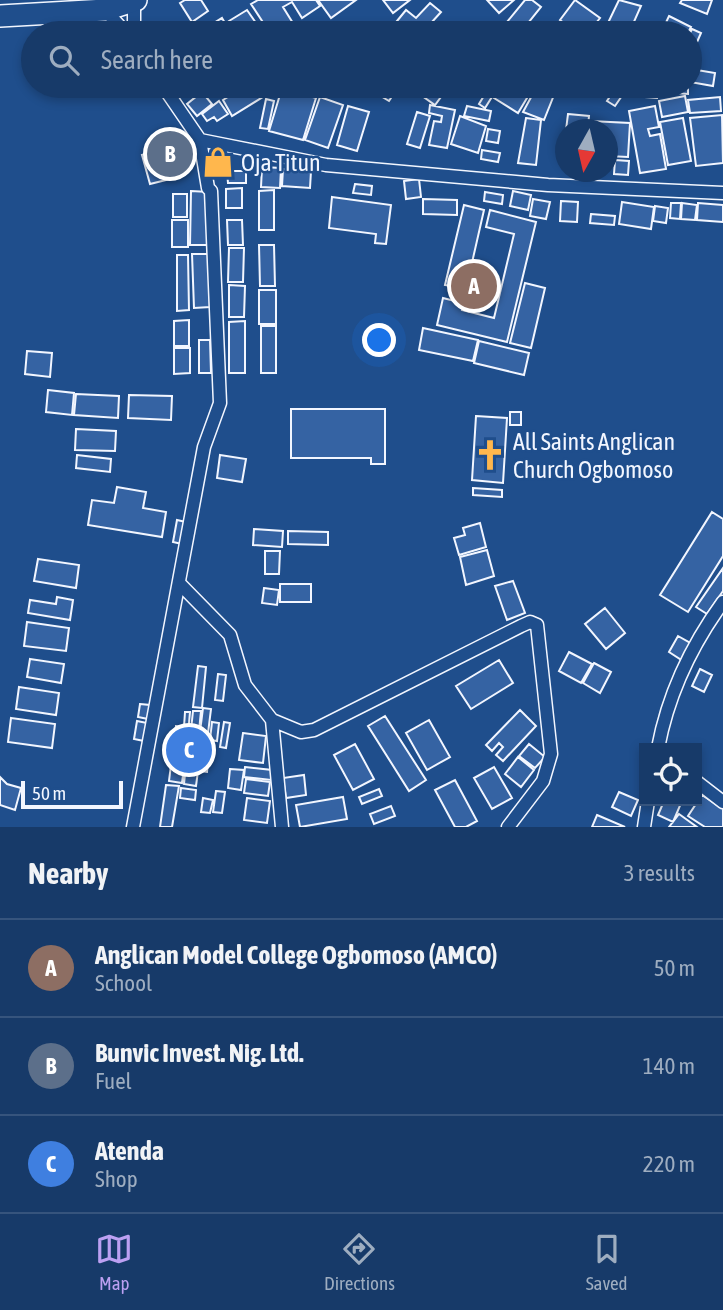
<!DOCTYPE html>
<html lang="en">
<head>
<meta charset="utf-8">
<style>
	body { margin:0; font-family:"Asap Condensed",sans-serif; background:#244571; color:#f1f3f6 }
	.controls { position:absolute; right:21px; bottom:21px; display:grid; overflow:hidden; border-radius:0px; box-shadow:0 4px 10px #0003 }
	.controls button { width:63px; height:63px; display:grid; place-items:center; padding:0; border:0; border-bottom:2px solid #36547d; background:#173a69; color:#f1f3f6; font:35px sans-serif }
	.compass { position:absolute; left:555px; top:119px; width:63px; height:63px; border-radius:50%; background:#173a69; box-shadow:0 4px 10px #0003; rotate:188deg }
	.scale { position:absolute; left:21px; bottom:18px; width:102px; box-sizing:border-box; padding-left:7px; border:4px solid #f2f6ff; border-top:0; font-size:19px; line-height:24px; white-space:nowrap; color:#f2f6ff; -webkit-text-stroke:5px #1f4e8c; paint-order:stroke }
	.you { position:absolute; left:380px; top:341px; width:24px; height:24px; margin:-18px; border:5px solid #fff; border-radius:50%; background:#1a73e8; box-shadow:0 0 0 10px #1a73e833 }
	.badge { display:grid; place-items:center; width:46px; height:46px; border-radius:50%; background:#bca0f2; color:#fff; font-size:23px; font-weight:700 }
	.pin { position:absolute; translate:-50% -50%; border:4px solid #fff; box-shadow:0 2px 7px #0006 }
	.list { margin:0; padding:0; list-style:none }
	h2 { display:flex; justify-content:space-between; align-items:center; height:91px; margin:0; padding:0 28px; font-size:30px }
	h2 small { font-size:23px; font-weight:400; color:#9eadc0 }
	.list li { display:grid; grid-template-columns:46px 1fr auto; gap:21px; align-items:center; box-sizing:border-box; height:98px; padding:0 28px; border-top:2px solid #36547d }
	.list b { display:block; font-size:26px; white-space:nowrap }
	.list p { margin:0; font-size:23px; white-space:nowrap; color:#9eadc0 }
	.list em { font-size:23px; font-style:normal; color:#9eadc0 }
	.icon { flex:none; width:38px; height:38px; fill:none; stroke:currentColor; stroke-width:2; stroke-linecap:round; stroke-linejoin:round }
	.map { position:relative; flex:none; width:723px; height:827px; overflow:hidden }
	.search { position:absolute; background:#173a69; box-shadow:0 4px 10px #0003; left:21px; right:21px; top:21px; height:77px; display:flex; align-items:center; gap:18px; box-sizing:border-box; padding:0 24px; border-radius:38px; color:#9eadc0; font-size:26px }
	.sheet { height:385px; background:#173a69 }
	nav { display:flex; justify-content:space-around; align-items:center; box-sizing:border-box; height:98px; border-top:2px solid #36547d; background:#173a69; font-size:19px; color:#9eadc0 }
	nav a { display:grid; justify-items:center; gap:4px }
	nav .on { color:#bca0f2 }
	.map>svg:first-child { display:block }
</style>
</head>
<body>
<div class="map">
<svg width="723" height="827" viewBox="0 0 723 827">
	<rect width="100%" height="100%" fill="#1f4e8c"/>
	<path fill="#3563a3" stroke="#f2f6ff" stroke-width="2" d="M185,0H201L208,11L192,22L180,3Z
		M258,0H316L320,6L302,18L292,2L283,7L296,28L288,33H270L251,4Z
		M318,0H356L331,18Z
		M383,0H410L393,13Z
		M487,0H514L499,13Z
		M525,0H532L541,7L524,28L530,33H498Z
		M575,0L600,18L588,33H577L560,20Z
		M619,0L641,6L629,33L607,25Z
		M682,0H712L707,14L680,3Z
		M430,3L441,12L422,33H410L397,21L406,10L416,18Z
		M247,10L256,23L236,33L229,21Z
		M669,16L691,27L688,33H661Z
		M222,18L231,33H206L204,29Z
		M692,29L701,33L690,58V33Z
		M691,69L715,73L713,86L690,82Z
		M246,86H267L271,92L232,116L223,100Z
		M371,86H399L389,101L369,89Z
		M408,86H449L435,105Z
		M502,86L533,88L518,113L494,98Z
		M617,86L628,87L615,106L607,101Z
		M633,86H658L657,98L632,96Z
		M662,86H688V94L662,92Z
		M282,88L316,98L303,140L269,131Z
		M488,89L495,92L485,108L479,104Z
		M535,90L554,95L544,120L523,112Z
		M202,92L212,104L197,116L187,104Z
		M685,96L688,112L662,117L659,101Z
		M320,97L343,105L328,148L305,140Z
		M720,97L721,111L690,113L688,100Z
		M266,99L274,101L268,129L260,128Z
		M219,101L228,114L217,121L214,117L207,121L202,114Z
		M430,105L455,110L447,148L429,145L434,121L441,122L442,116L429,113Z
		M348,106L369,112L357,151L337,145Z
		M467,106L491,111L489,121L464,116Z
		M655,106L659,127L648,129L650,136L660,134L666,169L640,173L629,111Z
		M417,112L430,116L420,148L407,144Z
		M568,114L589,116L588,126L575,125V130H566Z
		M722,115L723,163L696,166L690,118Z
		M460,116L486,126L478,153L451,144Z
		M526,118L541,120L536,165L518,163Z
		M683,118L691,161L668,165L660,122Z
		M590,121L630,123L628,157L608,156V130H590Z
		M488,129L500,131L498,143L486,141Z
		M179,141L187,172L173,175L165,145Z
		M161,149L170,179L150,184L142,155Z
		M482,150L500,153L498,162L481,159Z
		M615,160L629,161L628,175L614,174Z
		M262,167L281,168L280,188L261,187Z
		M283,169L311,171L310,188L282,186Z
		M227,171H246V183H228Z
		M419,179L421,197L406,199L404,181Z
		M355,184L372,186L371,195L353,193Z
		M242,188V208H226V189Z
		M274,190V230H259V191Z
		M191,191L209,192V245H190Z
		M513,191L531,195L528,210L510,206Z
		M485,192L503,195L502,204L484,201Z
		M173,194H187V217H173Z
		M332,197L391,205L386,244L375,243L376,234L329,228Z
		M423,199L457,200V215L423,214Z
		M533,199L550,202L546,219L530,216Z
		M561,201L578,202L577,222L560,221Z
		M622,202L654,207L651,229L619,224Z
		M671,203H681L680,219L670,218Z
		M682,203L697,205L695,220L681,219Z
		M698,203L723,205V222L697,220Z
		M464,205L484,210L466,289L445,285Z
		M655,206L668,208L666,223L653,221Z
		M490,210L536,222L507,342L437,325L443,298L463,303L462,310L494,318L514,234L486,227Z
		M591,214L615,216L614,225L590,223Z
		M172,220H188V247H172Z
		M227,220H242L243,245H228Z
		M259,245H274L275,286H260Z
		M229,248H244L243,282H228Z
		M192,254H209L210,307L194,308Z
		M177,255H188L189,310L177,311Z
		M525,283L545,288L531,348L510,343Z
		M229,285L245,286L244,317H229Z
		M259,290H276V324H259Z
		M189,320V346H174V321Z
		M245,321V373H229V322Z
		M261,326H276V373H261Z
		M423,328L478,340L473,361L419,350Z
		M199,340H210L211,373H199Z
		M479,341L529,353L524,375L474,363Z
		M174,348H190V373L174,374Z
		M27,351L52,353L50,377L25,374Z
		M48,390L74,393L72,415L46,412Z
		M76,394L119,396L118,418L74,415Z
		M129,395L172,396L171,420L128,418Z
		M291,409H385V464H371V458H291Z
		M510,412H521V425H510Z
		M476,416L507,418L503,483L472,480Z
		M76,429L116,431L115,451L75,450Z
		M77,455L111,459L110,472L76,468Z
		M220,455L246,459L242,482L217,478Z
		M117,487L146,492L143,508L166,512L162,537L88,525L92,500L114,503Z
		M473,488L502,490V497L473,495Z
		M712,512L723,519V556L688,612L660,595Z
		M177,520L186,522L182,544L173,542Z
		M480,523L486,547L459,555L454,538L465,535L463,528Z
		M254,529L283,531L282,547L253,545Z
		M288,531L328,532V545L288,544Z
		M487,550L494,576L466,585L460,557Z
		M265,551H280L279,574H265Z
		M38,559L79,565L76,588L34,581Z
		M723,568V591L707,614L696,607Z
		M513,581L525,613L507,620L495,586Z
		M280,584H311V602H280Z
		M264,588L279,590L277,605L262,603Z
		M57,597L73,600L70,620L28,613L30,600L56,604Z
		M605,608L625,633L606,649L585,624Z
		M27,622L69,628L66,651L24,646Z
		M678,636L692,644L683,661L669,652Z
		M569,652L592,664L581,683L559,671Z
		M30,659L64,664L61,683L27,677Z
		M499,660L513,683L471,709L456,686Z
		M594,663L611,672L600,693L583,683Z
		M198,666L206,667L202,708L193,707Z
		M700,669L712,675L704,692L692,686Z
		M218,674L226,675L223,701L215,700Z
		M19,687L59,693L56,715L16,709Z
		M140,704L150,705L148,719L138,717Z
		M203,708L211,709L207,741L199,740Z
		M520,710L536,726L503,761L496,755L503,747L499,743L492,751L486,745Z
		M193,711H201L199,731L191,730Z
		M185,712H190L187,745L174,743L176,726L184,727Z
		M385,716L426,780L409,791L368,726Z
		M11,718L55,724L52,748L8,742Z
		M429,720L450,757L427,770L406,733Z
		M137,721L147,723L144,741L134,739Z
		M212,722L219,723L217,741L210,740Z
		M224,722L230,723L226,748L220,747Z
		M243,733L266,736L263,763L239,760Z
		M203,742L210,743L207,772L199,771Z
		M355,744L374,779L353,790L334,755Z
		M529,744L545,757L535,768L519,756Z
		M188,746L201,748L196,786L184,784Z
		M173,749L186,751L182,783L169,781Z
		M518,757L534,770L521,787L505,774Z
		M245,767L272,770L271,780L244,777Z
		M494,767L512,798L492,809L474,778Z
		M230,769L244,770L241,790L228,788Z
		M304,775L306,795L286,798L283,778Z
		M0,777L7,784L21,788L15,810L0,805Z
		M246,779L270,782L268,796L244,793Z
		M455,780L477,821L466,827H455L435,790Z
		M166,785L179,786L172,827H160Z
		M181,788L196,790L195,800L180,798Z
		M379,789L382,796L362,804L359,797Z
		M216,791L225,792L222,813L213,812Z
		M619,792L638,800L631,816L612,807Z
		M702,795L723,809V827H705L688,816Z
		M343,797L347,819L300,827L296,805Z
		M203,798L213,800L210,813L201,812Z
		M247,798L270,801L267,823L244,820Z
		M664,801H682L673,822L658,815Z
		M391,806L395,816L374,824L370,814Z
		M679,814L697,827H669Z
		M597,815L625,827H592Z"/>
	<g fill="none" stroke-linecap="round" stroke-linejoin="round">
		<defs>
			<path id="minor" d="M134,1V33
				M105,10L126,33
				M200,140L326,165L548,185L723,193
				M179,583L230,635L245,685L272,720L301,732L314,730L521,626L530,622L537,625L551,754L543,781L508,827
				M272,720L282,827
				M658,748C668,695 691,646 723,602
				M697,782L723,802
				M133,827L204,447L220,403L211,191L208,188L200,140L163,86
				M644,827L648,801"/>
			<path id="trunk" d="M0,16L105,10L136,0"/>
		</defs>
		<use href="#minor" stroke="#f2f6ff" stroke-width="15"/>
		<use href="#trunk" stroke="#f2f6ff" stroke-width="24"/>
		<use href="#minor" stroke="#1f4e8c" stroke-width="12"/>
		<use href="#trunk" stroke="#1f4e8c" stroke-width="21"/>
	</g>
	<defs>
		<symbol id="shop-bare" viewBox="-9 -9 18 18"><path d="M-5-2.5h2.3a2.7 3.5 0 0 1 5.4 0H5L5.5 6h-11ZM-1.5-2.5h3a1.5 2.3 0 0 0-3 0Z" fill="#ffb74d" stroke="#1f4e8c" stroke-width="2.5" paint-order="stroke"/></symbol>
		<symbol id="church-bare" viewBox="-9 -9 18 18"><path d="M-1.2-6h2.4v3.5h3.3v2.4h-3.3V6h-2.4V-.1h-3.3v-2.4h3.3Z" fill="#ffb74d" stroke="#1f4e8c" stroke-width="2.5" paint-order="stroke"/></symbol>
	</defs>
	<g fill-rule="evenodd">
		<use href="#shop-bare" x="196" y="140" width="44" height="44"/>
		<use href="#church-bare" x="468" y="433" width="44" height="44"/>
	</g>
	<g text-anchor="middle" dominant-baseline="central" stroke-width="5" stroke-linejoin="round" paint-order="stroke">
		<g font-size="24" fill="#f2f6ff" stroke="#1f4e8c" text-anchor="start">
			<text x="241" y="162">Oja Titun</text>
			<text x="513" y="441">All Saints Anglican<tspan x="513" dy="28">Church Ogbomoso</tspan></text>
		</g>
	</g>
</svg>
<div class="controls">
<button><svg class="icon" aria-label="locate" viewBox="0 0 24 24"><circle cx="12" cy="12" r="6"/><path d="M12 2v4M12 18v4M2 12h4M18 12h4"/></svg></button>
</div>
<svg class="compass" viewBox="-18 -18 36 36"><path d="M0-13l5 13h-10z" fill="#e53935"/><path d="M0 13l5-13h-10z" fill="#9eadc0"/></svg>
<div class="scale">50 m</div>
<div class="you"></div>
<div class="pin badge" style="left:474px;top:286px;background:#8d6e63">A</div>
<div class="pin badge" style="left:170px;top:154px;background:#5c6f8a">B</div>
<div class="pin badge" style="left:189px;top:750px;background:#3f7fe0">C</div>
<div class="search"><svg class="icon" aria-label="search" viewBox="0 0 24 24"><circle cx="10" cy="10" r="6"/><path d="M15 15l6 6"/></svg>Search here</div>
</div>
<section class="sheet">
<h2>Nearby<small>3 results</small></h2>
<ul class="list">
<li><span class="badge" style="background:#8d6e63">A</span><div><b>Anglican Model College Ogbomoso (AMCO)</b><p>School</p></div><em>50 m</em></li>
<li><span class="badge" style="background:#5c6f8a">B</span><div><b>Bunvic Invest. Nig. Ltd.</b><p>Fuel</p></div><em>140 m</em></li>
<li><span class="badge" style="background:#3f7fe0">C</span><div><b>Atenda</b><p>Shop</p></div><em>220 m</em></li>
</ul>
</section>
<nav>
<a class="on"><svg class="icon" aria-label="map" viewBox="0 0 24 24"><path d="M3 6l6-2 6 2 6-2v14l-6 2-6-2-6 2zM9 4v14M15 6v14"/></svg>Map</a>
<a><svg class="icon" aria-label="directions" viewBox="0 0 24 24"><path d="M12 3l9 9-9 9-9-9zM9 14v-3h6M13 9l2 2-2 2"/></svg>Directions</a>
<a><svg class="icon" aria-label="saved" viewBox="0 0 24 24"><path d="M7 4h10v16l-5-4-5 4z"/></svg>Saved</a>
</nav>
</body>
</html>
